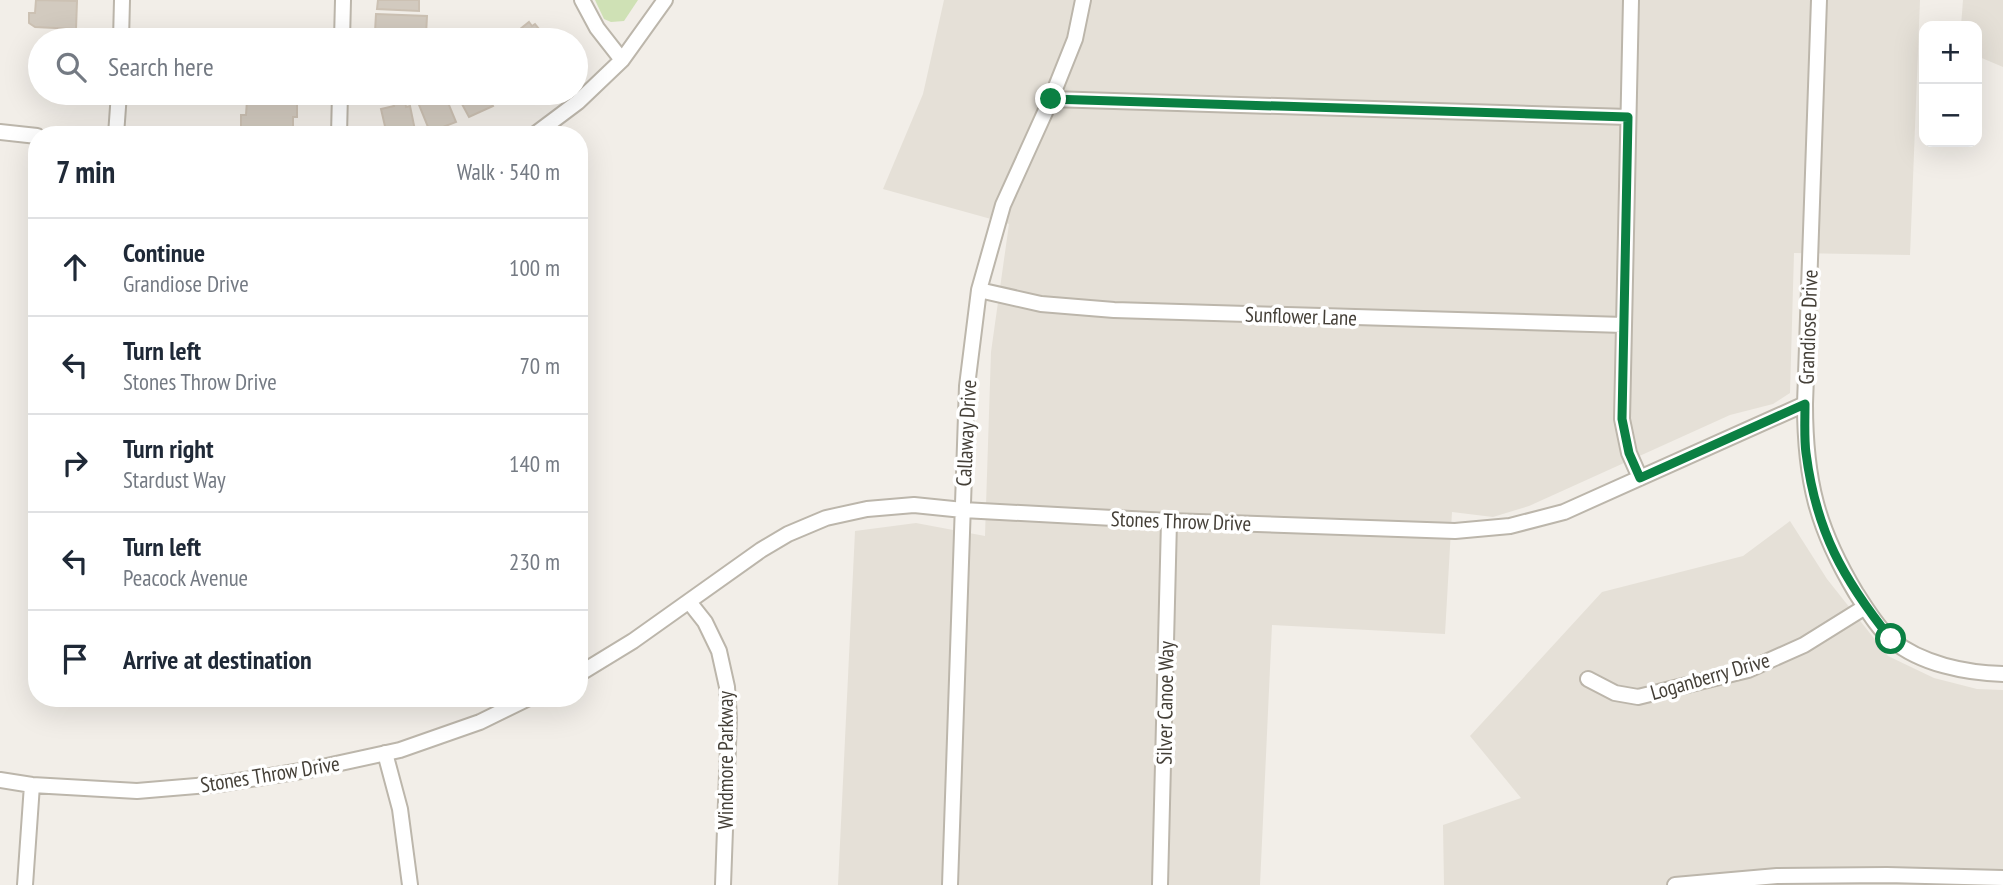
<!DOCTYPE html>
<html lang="en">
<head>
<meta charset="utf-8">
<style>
	body { margin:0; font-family:"PT Sans Narrow",sans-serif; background:#f6f6f7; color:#1f2937 }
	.controls { position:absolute; right:21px; top:21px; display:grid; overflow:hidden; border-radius:14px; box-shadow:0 7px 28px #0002 }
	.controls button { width:63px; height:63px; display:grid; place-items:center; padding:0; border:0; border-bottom:2px solid #e0e1e3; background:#fff; color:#1f2937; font:35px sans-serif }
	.stop { position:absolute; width:21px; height:21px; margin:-16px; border:5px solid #0b8043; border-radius:50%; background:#fff }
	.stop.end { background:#0b8043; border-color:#fff; box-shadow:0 2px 7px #0008 }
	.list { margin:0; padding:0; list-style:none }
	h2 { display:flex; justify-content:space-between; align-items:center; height:91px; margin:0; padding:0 28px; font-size:30px }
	h2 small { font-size:23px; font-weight:400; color:#747a83 }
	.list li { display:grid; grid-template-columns:46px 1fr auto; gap:21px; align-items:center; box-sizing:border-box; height:98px; padding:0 28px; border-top:2px solid #e0e1e3 }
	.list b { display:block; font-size:26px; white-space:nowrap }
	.list p { margin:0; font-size:23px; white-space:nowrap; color:#747a83 }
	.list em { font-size:23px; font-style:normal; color:#747a83 }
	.icon { flex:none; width:38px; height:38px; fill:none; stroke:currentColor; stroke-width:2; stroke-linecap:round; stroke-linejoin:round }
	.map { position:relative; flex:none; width:2003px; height:885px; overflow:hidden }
	.search { position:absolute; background:#fff; box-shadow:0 7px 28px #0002; left:28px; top:28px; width:560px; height:77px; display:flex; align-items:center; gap:18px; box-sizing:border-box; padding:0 24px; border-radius:38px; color:#747a83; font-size:26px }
	.panel { position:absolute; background:#fff; box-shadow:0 7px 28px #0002; left:28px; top:126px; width:560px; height:581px; border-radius:28px }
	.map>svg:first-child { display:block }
</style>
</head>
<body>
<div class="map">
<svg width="2003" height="885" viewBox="0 0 2003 885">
	<rect width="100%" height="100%" fill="#f2eee8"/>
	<path fill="#e5e0d7" d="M944,0H1920L1910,255L1794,253L1790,393L1773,404L1730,415L1529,506L1493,517L1452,512L1445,634L1272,625L1260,885H838L855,531L916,523L985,536L991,352L1009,224L883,189L923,94Z
		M1963,0H2003V67L1977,56V26H1961Z
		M1790,521L1827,579L1888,656L1934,678L1977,689L2003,690V885H1444L1443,825L1521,798L1470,736L1602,592L1743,556Z"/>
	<path fill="#cfe1b5" d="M595,0H638L624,21L611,22L604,19Z"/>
	<path fill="#d2cabf" stroke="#ccc1b3" stroke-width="2" d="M36,0L77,1L76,29L35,27L29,23V13H35Z
		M378,0H419V11L377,9Z
		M376,14L427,16L426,35H432V40H378L379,32H375Z
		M529,22L532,26L535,24L548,40H517L523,35L519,30Z
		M256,93H296V96H256Z
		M418,93H444L456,122L430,132L417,100L420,98Z
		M456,93H486L493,106L469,117Z
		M247,100L297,101V117H293V130L241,129V115H246Z
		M405,100L406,107L410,106L416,135H387L381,109L394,106L393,102Z"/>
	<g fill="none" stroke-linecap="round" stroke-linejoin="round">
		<defs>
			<path id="minor" d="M582,0L597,28L622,60
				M1631,0L1622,419L1629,453L1640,478
				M1819,0L1805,404C1805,480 1817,528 1856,593C1866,608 1878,629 1892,640C1921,664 1966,673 2003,674
				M121,40L122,0
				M342,40L343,0
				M1051,99L1628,117
				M0,132L37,136
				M116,135L119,93
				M339,135L340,93
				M534,135L578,102L622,60L665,0
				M979,290L1041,304L1114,310L1624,325
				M690,603L705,622L719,651L727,687L729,718L723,885
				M579,674L633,641L761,550L788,534L826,518L867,509L914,505L963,510L1169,521L1455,531L1510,526L1564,512L1805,404
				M1588,679L1615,693L1638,697L1748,670L1804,645L1865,607
				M385,753L400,809L410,885
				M0,780L32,785L137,791L220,784L313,769L400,750L480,722L529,698
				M25,885L32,785
				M950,885L967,386L979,290L1003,205L1051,99L1075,39L1083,0
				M1160,885L1169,521
				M1675,885L1777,876L1887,875L2003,878"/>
		</defs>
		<use href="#minor" stroke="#bcb6ab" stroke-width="18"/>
		<use href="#minor" stroke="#fff" stroke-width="14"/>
	</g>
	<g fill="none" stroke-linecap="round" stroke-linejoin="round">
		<path stroke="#0b8043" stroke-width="9" d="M1051,99L1628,117L1622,419L1629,453L1640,478L1805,404C1805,420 1804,438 1806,453C1816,531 1843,579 1891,639"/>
	</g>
	<g text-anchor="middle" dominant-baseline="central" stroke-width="7" stroke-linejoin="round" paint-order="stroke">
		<g font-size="21" fill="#443f37" stroke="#fff">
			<text transform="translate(1301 316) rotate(2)">Sunflower Lane</text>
			<text transform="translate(1808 327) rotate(-88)">Grandiose Drive</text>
			<text transform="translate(966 433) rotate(-87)">Callaway Drive</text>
			<text transform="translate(1181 521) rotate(2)">Stones Throw Drive</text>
			<text transform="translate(1710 676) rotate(-16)">Loganberry Drive</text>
			<text transform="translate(1165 703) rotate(-89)">Silver Canoe Way</text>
			<text transform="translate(725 760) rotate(-90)">Windmore Parkway</text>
			<text transform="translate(270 774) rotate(-9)">Stones Throw Drive</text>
		</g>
	</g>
</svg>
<div class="controls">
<button>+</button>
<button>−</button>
</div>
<div class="stop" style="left:1891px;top:639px"></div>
<div class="stop end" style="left:1051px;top:99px"></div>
<div class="search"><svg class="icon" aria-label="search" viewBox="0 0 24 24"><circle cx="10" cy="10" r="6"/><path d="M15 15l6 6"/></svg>Search here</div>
<section class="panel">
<h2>7 min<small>Walk · 540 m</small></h2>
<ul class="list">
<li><svg class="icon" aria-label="ahead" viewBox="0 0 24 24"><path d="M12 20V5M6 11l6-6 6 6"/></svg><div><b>Continue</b><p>Grandiose Drive</p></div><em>100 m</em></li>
<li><svg class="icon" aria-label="left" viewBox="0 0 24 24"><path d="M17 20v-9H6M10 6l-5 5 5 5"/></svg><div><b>Turn left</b><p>Stones Throw Drive</p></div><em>70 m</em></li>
<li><svg class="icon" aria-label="right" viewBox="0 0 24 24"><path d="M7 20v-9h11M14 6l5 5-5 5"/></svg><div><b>Turn right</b><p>Stardust Way</p></div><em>140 m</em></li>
<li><svg class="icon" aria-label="left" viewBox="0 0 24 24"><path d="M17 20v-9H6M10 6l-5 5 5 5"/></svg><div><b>Turn left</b><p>Peacock Avenue</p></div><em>230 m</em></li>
<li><svg class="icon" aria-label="arrive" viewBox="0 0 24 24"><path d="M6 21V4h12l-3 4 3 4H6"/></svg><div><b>Arrive at destination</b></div></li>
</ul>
</section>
</div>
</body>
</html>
